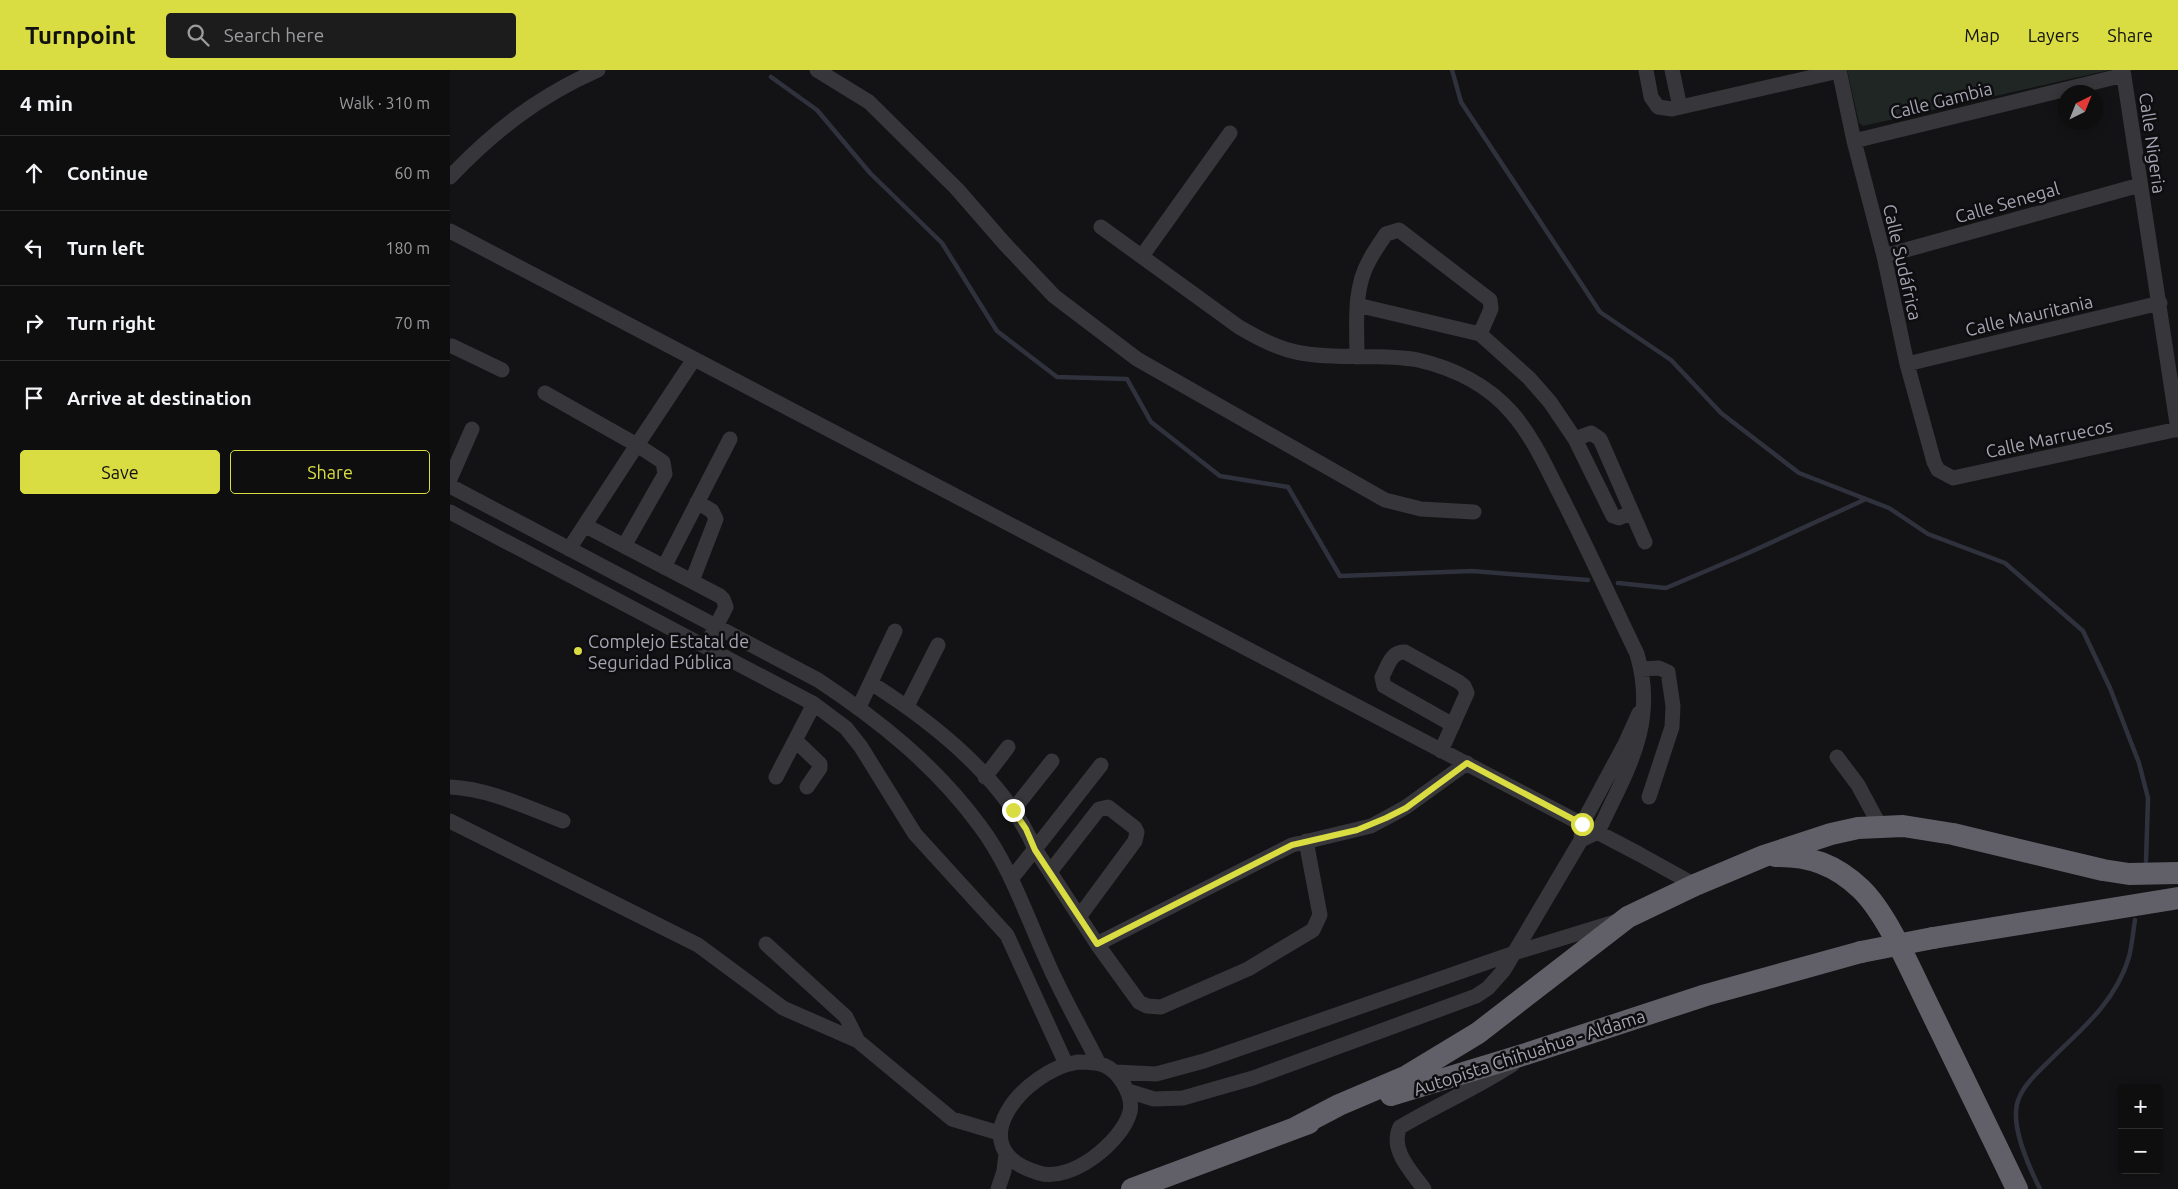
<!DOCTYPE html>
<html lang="en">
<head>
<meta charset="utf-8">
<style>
	body { margin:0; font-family:Ubuntu,sans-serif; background:#1c1c1d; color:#f1f3f6 }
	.controls { position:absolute; right:15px; bottom:15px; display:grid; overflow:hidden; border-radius:5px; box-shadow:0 2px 12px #0003 }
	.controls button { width:45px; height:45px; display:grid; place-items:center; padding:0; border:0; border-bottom:1px solid #2e2e2f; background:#0e0e0f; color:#f1f3f6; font:25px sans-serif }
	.compass { position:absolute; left:1608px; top:15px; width:45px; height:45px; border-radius:50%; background:#0e0e0f; box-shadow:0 2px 12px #0003; rotate:43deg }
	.stop { position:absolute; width:15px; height:15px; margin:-11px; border:4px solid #d9dd41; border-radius:50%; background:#fff }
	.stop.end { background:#d9dd41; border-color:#fff; box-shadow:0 1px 5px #0008 }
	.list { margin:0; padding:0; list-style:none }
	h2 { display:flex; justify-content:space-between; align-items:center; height:65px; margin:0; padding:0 20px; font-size:21px }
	h2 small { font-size:16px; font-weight:400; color:#9b9c9e }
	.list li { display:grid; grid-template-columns:32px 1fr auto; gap:15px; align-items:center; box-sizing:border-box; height:75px; padding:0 20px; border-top:1px solid #2e2e2f }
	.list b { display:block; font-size:19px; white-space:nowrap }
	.list em { font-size:16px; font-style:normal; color:#9b9c9e }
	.actions { display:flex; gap:10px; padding:15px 20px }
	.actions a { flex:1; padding:11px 0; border:1px solid #d9dd41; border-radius:5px; text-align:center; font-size:18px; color:#d9dd41 }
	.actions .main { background:#d9dd41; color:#111 }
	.icon { flex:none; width:28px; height:28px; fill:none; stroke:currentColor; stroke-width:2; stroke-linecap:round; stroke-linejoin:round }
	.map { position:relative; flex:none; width:1728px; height:1119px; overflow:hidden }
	header { display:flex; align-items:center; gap:30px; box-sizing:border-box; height:70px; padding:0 25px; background:#d9dd41; color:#111 }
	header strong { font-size:24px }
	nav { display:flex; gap:28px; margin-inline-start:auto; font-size:18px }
	.search { width:350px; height:45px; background:#1c1c1d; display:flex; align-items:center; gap:12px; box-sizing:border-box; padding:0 18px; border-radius:5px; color:#9b9c9e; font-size:19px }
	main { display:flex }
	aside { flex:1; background:#0e0e0f }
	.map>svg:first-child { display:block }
</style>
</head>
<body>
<header>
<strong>Turnpoint</strong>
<div class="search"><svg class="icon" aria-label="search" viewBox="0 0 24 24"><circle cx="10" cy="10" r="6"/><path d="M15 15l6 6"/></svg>Search here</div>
<nav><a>Map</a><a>Layers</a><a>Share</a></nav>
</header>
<main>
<aside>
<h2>4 min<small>Walk · 310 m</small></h2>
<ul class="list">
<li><svg class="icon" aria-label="ahead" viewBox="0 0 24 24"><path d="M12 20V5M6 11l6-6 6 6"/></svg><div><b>Continue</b></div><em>60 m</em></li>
<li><svg class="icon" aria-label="left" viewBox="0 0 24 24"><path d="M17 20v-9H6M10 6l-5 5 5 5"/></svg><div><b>Turn left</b></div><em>180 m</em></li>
<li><svg class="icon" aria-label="right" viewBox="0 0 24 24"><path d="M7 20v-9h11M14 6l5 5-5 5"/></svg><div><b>Turn right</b></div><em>70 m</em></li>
<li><svg class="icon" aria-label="arrive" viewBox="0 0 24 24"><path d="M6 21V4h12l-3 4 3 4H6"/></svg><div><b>Arrive at destination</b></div></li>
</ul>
<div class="actions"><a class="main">Save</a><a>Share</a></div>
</aside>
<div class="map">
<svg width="1728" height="1119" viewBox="0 0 1728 1119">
	<rect width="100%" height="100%" fill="#131214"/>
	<path fill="#1f2623" d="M1397,0H1660L1413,56L1409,53Z"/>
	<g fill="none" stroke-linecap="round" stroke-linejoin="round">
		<path stroke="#2f323d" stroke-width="4.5" d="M1002,0L1011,32L1150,242L1221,290L1271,343L1349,403L1439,438L1478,464L1555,493L1633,561L1660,618L1689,693L1698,728L1696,791
			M321,7L367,40L420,103L492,173L547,261L607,307L677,309L701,352L770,406L838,417L890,506L1022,501L1138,510
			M1168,513L1216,518L1296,484L1416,429
			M1590,1119C1579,1097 1558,1053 1569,1028C1576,1011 1594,997 1606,984C1636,956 1667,928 1679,887C1682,875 1683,862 1685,850"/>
		<path stroke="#37363a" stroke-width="15" d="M367,0L419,32L507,119L554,173L604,226L687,289L935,430L971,439L1024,442
			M1196,0L1201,27L1208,37L1222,39L1389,1
			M1222,0L1230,37
			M1389,0L1404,71L1434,186L1457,294L1484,392L1488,400L1503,408L1728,359
			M1673,0L1728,360
			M1404,71L1674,5
			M0,107C45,60 89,26 148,0
			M651,157L789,257C808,268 828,279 851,283C887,290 932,283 968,290C1003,298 1038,315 1062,343C1083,367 1097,399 1112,428C1138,479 1162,532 1187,584C1208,655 1176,701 1148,762L1131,770
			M0,161L1189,784L1245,815
			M692,186L780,63
			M1434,186L1690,115
			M907,235L1030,264
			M2,276L52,300
			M907,287C907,255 903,219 919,191C924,181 930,173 936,164L949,160L1040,230L1041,239L1030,264L1079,308L1100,332L1125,369L1141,363L1150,369L1195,472
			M1457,294L1710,233
			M95,323L187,375L244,289
			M1125,369L1163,446L1169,448L1182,442
			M0,409L22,359
			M0,416L368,610C430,651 486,696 530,756C559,794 577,847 597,891C612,926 631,958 648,992
			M0,442L364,634L396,658L411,677L465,764L557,865L616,994
			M136,456L270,526L273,529L276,537L261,566
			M119,479L187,375L213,392L215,404L174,476
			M214,497L280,369
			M242,511L266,449L262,441L247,432
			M1191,599L1209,598L1218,602L1223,636L1222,657L1199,727
			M421,613C484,653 555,710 585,779L561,809
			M457,636L488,575
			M409,637L445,561
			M346,671L370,694V698L357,717
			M991,681L1017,623L1014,616L1009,612L955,582C941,581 938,596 932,607L934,616L1003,655
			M1387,687L1408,715L1430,756
			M651,695L585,779L647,874L689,932L697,936L711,937L798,899L863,860L870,845L856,771
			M326,707L364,634
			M535,707L558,677
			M0,717C40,719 76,737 113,751
			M563,740L602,691
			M0,751L248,875L333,938L408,971L502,1049L549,1063
			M600,802L649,739L658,737L685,758L687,762L685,771L629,847
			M316,874L396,947L408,971
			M647,874L842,775L921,756L936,748L956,737L1017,693
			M628,992C650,992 661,994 673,1013C678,1021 682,1032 680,1042C672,1072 621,1113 589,1103C506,1079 575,1000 628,992Z
			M666,1002L706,1004L754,991L1067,882L1165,852
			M678,1021L704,1029L733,1028L803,1008L1026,926L1038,918L1054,900L1131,770L1132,754L1175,674L1189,643
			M548,1119L554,1101L556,1084
			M974,1119C962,1102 939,1080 950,1057C987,1035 1027,1018 1063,994"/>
		<path stroke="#616069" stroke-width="22" d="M1325,786C1359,785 1386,795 1411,819C1436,843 1460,898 1476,931C1506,993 1537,1056 1567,1119
			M1483,868L1728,828
			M941,1025L1076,984L1256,925L1411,882
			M845,1058L889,1035L957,1006L1028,963L1178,847L1245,815L1314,786L1381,764L1408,758L1453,756L1503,764L1653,800L1679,804L1728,803
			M682,1119L859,1053"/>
		<path stroke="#616069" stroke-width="22" d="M1411,882L1483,868"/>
	</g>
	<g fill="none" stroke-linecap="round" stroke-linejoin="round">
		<path stroke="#d9dd41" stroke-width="6" d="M563,740L576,759L585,780L647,874L842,775L907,760L936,748L956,738L1017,693L1132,754"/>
	</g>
	<circle fill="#d9dd41" stroke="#0e0d0f" stroke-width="2" cx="128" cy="581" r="5"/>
	<g text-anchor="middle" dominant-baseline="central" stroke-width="5" stroke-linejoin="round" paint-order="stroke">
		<g font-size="18" fill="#a6a5b3" stroke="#0e0d0f">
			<text transform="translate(1491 30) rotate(-14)">Calle Gambia</text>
			<text transform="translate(1703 73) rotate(82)">Calle Nigeria</text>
			<text transform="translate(1557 132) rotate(-16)">Calle Senegal</text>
			<text transform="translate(1453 192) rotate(77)">Calle Sudáfrica</text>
			<text transform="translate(1579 245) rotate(-13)">Calle Mauritania</text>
			<text transform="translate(1599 368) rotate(-12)">Calle Marruecos</text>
			<text transform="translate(1079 982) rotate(-18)">Autopista Chihuahua - Aldama</text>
		</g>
		<g font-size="18" fill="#a6a5b3" stroke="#0e0d0f" text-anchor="start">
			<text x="138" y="571">Complejo Estatal de<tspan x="138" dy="21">Seguridad Pública</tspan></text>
		</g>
	</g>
</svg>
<div class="controls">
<button>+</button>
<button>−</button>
</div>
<svg class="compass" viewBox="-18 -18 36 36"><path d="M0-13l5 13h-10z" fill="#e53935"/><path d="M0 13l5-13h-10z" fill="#9b9c9e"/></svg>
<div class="stop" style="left:1132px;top:754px"></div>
<div class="stop end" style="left:563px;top:740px"></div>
</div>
</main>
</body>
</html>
